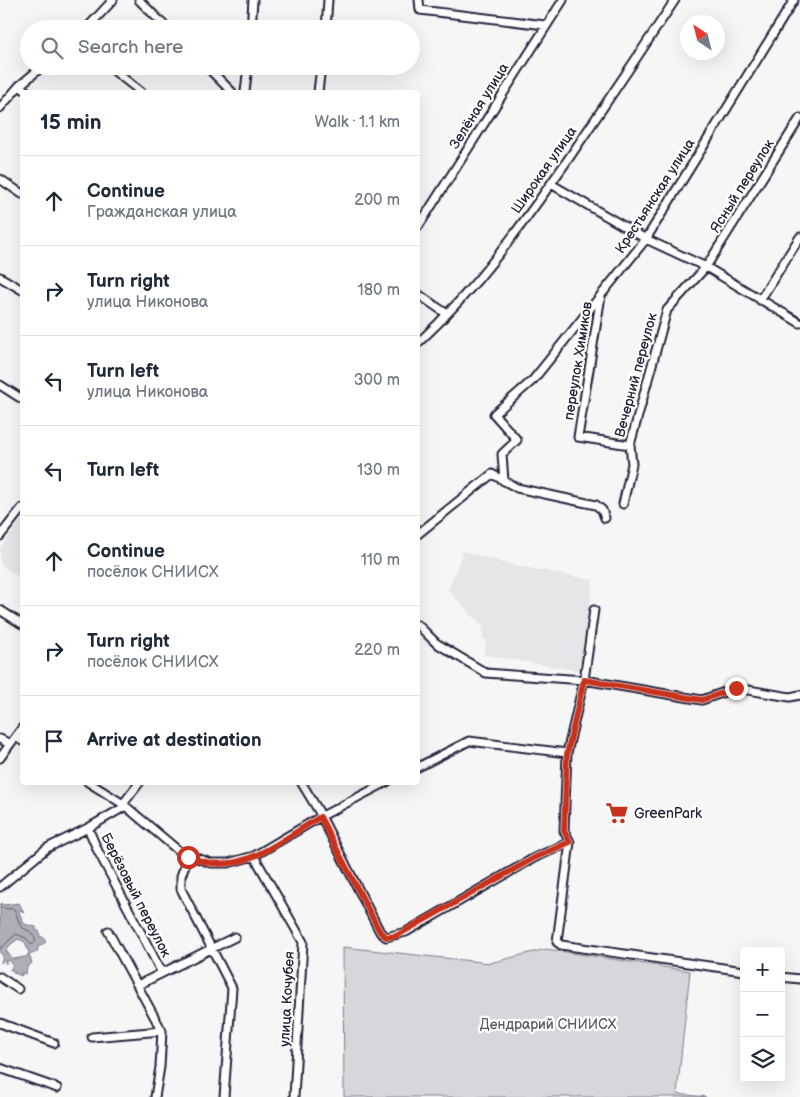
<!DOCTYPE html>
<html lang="en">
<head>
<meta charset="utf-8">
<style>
	body { margin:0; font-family:"Balsamiq Sans",sans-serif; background:#f2f2f3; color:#1f2937 }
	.controls { position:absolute; right:15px; bottom:15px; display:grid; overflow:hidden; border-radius:5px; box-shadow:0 5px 20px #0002 }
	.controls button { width:45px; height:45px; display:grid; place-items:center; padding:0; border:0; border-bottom:1px solid #e0e1e3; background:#fff; color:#1f2937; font:25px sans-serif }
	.compass { position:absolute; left:680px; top:15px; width:45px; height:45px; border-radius:50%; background:#fff; box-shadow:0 5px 20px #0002; rotate:325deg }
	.stop { position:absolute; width:15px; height:15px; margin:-11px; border:4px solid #c8321e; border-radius:50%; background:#fff }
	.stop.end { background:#c8321e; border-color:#fff; box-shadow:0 1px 5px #0008 }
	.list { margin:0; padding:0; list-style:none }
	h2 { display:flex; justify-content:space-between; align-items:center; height:65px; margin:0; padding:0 20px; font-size:21px }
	h2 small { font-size:16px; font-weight:400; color:#747a83 }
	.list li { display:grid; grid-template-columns:32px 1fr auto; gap:15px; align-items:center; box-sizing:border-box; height:90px; padding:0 20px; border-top:1px solid #e0e1e3 }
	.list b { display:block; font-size:19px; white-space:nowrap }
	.list p { margin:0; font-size:16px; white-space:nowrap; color:#747a83 }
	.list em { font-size:16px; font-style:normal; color:#747a83 }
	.icon { flex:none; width:28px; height:28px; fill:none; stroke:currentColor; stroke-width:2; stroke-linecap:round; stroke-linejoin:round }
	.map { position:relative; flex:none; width:800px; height:1097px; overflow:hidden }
	.search { position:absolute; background:#fff; box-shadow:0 5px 20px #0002; left:20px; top:20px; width:400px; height:55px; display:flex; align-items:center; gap:12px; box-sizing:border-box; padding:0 18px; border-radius:28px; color:#747a83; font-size:19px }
	.panel { position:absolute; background:#fff; box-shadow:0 5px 20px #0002; left:20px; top:90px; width:400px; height:695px; border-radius:5px }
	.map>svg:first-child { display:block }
</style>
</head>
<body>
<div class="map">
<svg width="800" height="1097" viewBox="0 0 800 1097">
	<rect width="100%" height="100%" fill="#f6f6f7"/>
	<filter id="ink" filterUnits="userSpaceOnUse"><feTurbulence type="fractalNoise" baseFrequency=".02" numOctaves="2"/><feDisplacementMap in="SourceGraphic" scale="10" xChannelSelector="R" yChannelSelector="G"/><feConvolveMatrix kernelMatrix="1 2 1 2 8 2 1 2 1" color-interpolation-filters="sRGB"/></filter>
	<g filter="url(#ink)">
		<path fill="#e6e6e9" d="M22,519V580L0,563V548Z
			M463,551L512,565L593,580L581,671L484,655L486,640L482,638L484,628L448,590Z"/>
		<path fill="#d7d7db" stroke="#7c7c8b" d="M343,947L490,963L546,949L690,971L677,1094L706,1097H344Z"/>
		<path fill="#aeaeb7" stroke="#767685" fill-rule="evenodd" d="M2,903L3,905L19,903L24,913L21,910L19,912L24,924L36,927V931H39L40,937H43L46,942L38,947L37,952L29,955L32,963L27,967L26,974L21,973L22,976L14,973L13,970H10L13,965L9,960L6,961V964L4,960L1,963L3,955L0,953V905ZM18,939L25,942L29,953L26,957L13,959L6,951L10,945Z"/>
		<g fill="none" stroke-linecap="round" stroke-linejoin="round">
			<path stroke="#5a5a6d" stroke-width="1" d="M0,908L14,909L21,927L31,932L36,941L32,945L26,938L16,934L0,949"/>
			<defs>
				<path id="minor" d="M139,0L168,29
					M419,0L420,10L545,25
					M86,29L113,0
					M251,29L253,0
					M326,29L328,0
					M108,66L141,92
					M206,66L232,92
					M19,86L28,92
					M245,92L248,66
					M318,92L321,66
					M0,108L19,86L43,66
					M0,179L22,194
					M551,184L646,239L706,267L800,323
					M418,227L563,0
					M0,277L22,290
					M418,294L447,314
					M601,296L578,437L630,445
					M760,300L800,237
					M418,343C478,287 522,225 569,158C605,105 640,53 675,0
					M0,385L22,399
					M504,481L502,454L517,440L494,414L533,380L646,239L794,0
					M623,504L632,464L630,445L667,310L706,267L800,118
					M418,534L492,474L517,488L596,505L602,510L605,518
					M0,536L22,508
					M0,610L22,624
					M594,610L584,680L567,753L564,831L570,842L557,942L561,945L744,971
					M418,625L436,643L486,673L584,680L702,700L736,688L790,697L800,695
					M16,737L22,741
					M0,739L10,744
					M0,758L22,728
					M418,767L469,741L567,753
					M88,782L123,804L180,852L211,863H228L254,856L320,817L387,782
					M301,782L318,810L380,932L386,937L406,932L534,858L570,842
					M123,804L140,782
					M88,828L98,851L162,973
					M254,856L303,942L294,1097
					M188,857L181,876V889L232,988L224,1097
					M0,887L47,848L88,828L124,807
					M108,931L162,1031L160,1067L155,1097
					M0,977L18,989
					M781,977L800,979
					M138,985L235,937
					M0,1023L54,1043
					M92,1037L162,1031
					M0,1068L57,1088"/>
			</defs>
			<use href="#minor" stroke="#22223b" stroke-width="11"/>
			<use href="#minor" stroke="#fff" stroke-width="7"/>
		</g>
	</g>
	<g fill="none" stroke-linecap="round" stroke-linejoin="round" filter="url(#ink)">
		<path stroke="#c8321e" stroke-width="6" d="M188,857C196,859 203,862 211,863C250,869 288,836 320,817L380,932L386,937L396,936L534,858L570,842L564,831L567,754L584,680L702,700L736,688"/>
	</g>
	<defs>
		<symbol id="supermarket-bare" viewBox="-9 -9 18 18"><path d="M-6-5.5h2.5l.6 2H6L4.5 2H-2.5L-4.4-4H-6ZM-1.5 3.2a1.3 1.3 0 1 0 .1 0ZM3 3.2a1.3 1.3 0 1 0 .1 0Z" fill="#c8321e" stroke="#fff" stroke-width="2.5" paint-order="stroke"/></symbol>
	</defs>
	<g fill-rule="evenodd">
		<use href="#supermarket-bare" x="601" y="797" width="32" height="32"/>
	</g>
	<g text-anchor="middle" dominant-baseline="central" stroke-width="4.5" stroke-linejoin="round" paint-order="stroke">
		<g font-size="14" fill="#22223b" stroke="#fff">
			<text transform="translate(479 106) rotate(-58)">Зелёная улица</text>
			<text transform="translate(544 170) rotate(-55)">Широкая улица</text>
			<text transform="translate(742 186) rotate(-58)">Ясный переулок</text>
			<text transform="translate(655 196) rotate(-57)">Крестьянская улица</text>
			<text transform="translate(578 361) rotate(-81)">переулок Химиков</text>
			<text transform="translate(636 375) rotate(-75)">Вечерний переулок</text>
			<text transform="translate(136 895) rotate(63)">Берёзовый переулок</text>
			<text transform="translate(287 999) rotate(-87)">улица Кочубея</text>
		</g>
		<g font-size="14" fill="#22223b" stroke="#fff" text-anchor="start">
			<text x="634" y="813">GreenPark</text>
		</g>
		<g font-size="14" fill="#58586b" stroke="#fff">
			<text x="548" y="1024">Дендрарий СНИИСХ</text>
		</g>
	</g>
</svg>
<div class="controls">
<button>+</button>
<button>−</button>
<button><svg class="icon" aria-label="layers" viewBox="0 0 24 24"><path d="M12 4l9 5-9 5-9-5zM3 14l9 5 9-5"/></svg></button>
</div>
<svg class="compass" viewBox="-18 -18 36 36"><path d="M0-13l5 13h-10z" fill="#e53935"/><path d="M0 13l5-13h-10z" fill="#747a83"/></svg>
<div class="stop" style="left:188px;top:857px"></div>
<div class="stop end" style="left:736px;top:688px"></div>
<div class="search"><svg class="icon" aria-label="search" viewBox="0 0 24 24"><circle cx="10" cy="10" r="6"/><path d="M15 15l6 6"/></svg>Search here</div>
<section class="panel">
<h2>15 min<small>Walk · 1.1 km</small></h2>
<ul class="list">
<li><svg class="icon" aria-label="ahead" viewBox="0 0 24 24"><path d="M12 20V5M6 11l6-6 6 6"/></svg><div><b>Continue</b><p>Гражданская улица</p></div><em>200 m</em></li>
<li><svg class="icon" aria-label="right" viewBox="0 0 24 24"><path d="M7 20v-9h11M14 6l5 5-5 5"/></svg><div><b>Turn right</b><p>улица Никонова</p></div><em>180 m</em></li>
<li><svg class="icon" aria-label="left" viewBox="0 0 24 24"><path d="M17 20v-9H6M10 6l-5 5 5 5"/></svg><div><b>Turn left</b><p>улица Никонова</p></div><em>300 m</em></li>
<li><svg class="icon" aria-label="left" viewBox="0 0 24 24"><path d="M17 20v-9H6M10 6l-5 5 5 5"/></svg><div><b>Turn left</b></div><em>130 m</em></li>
<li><svg class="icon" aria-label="ahead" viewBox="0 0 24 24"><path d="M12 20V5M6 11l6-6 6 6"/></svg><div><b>Continue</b><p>посёлок СНИИСХ</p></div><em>110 m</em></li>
<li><svg class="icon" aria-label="right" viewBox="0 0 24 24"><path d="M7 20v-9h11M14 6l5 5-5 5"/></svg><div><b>Turn right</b><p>посёлок СНИИСХ</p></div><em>220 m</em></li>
<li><svg class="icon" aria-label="arrive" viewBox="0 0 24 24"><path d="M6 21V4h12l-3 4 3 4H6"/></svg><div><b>Arrive at destination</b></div></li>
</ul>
</section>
</div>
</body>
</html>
